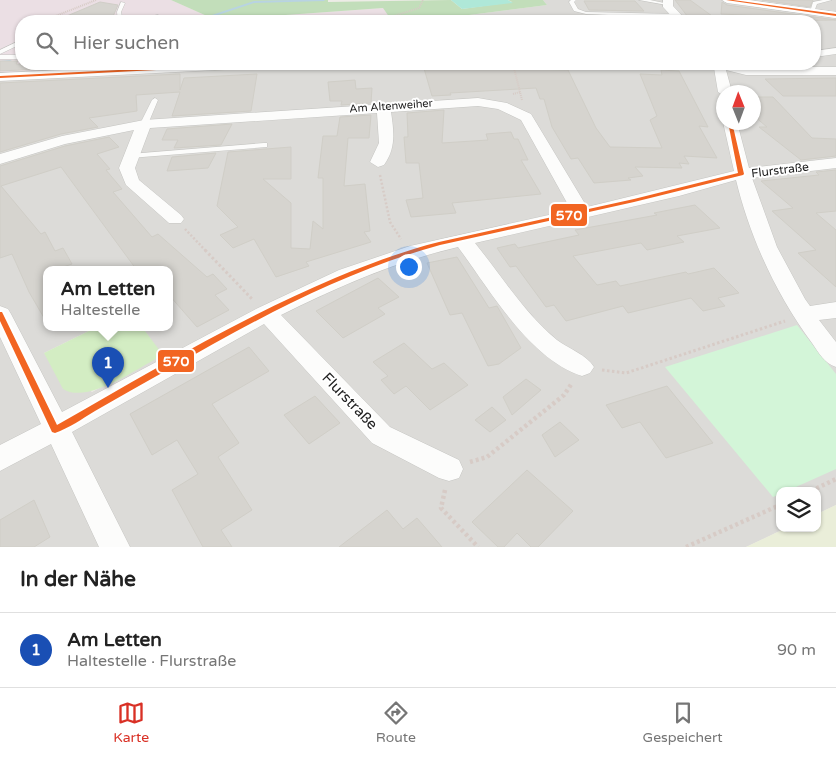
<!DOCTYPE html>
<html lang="de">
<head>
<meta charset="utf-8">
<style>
	body { margin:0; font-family:"Varela Round",sans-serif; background:#f6f6f6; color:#222 }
	.controls { position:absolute; right:15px; bottom:15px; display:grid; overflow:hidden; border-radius:10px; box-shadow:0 1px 4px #0004 }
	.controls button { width:45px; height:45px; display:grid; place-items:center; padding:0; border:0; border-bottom:1px solid #e0e0e0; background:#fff; color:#222; font:25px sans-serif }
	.compass { position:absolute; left:716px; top:85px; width:45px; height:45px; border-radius:50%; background:#fff; box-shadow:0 1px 4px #0004; rotate:359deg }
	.you { position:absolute; left:408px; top:266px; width:18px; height:18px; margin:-12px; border:4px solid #fff; border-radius:50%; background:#1a73e8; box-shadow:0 0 0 8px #1a73e833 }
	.badge { display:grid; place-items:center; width:32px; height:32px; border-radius:50%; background:#d93025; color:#fff; font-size:16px; font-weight:700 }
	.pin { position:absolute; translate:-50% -41px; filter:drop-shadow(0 1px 2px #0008) }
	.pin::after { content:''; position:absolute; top:26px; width:18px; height:15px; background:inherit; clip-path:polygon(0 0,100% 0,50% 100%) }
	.popup { position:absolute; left:43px; top:266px; width:130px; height:65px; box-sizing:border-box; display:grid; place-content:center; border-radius:10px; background:#fff; filter:drop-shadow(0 1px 4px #0005); font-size:16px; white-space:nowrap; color:#767676 }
	.popup b { font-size:19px; color:#222 }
	.popup::after { content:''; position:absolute; left:50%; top:100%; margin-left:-10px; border:10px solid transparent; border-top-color:#fff }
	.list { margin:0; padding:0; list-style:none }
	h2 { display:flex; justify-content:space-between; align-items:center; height:65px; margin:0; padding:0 20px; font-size:21px }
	h2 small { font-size:16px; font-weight:400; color:#767676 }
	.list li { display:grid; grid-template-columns:32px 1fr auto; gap:15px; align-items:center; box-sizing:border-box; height:75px; padding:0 20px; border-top:1px solid #e0e0e0 }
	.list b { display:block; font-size:19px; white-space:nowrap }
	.list p { margin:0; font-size:16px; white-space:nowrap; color:#767676 }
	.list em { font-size:16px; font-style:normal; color:#767676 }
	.icon { flex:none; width:28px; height:28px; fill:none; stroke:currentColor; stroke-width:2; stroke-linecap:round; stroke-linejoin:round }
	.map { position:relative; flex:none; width:836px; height:547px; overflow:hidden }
	.search { position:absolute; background:#fff; box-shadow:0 1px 4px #0004; left:15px; right:15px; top:15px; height:55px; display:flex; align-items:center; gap:12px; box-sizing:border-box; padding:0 18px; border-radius:20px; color:#767676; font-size:19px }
	.sheet { height:140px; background:#fff }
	nav { display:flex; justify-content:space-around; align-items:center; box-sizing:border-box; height:70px; border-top:1px solid #e0e0e0; background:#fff; font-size:14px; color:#767676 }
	nav a { display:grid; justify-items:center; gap:2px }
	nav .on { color:#d93025 }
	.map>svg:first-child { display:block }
</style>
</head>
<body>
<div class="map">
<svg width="836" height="547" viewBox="0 0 836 547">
	<rect width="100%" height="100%" fill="#edece6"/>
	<path fill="#dcdbd8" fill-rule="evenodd" d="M543,0H836V505L817,514V491H780V528H786L746,547H0V73L181,64H815V21H422L547,5ZM724,92H754V122H724ZM47,269H169V327H142L162,355L92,392L44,353L97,327H47Z"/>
	<path fill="#ebdfe4" d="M0,0H171L216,20L384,8L392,21H21V64H181L0,73Z"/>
	<path fill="#eaeed9" d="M836,505V547H746L786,528H817V514Z"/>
	<path fill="#d3edc3" d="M97,327H142L163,355C139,367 88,405 63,389L44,353Z"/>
	<path fill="#c2deba" d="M171,0H328V2L451,0L462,9L512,2L508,0H543L547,5L422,21H392L383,8L216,20Z"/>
	<path fill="#d3f5d8" d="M797,325L836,374V469L787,491H780V494L773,497L665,367Z"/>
	<path fill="#afe8d8" d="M451,0H508L513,3L462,9Z"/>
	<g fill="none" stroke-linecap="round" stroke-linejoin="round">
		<path fill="#b8d3e2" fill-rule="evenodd" d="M293,0H325L324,1L254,3L206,19L203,18L254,1Z
			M10,60L12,61L11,62L0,63V61Z"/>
	</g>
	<path fill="#d6d4cf" stroke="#d0cec7" d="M675,0H690L719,21H691Z
		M762,0H813L810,7Z
		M584,1H635L644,11L589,10Z
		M100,2L118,5L111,21H55Z
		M722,2L727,5L836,20L772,21L764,16L721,14Z
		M593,16L650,19L652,21H597Z
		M0,61H18L16,64H154L0,71Z
		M425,64H492L493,68L568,70L596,128L610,147L662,148L650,120L657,116L640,74L662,75L661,70L679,71L708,127L699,126L717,158L684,156L689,164L679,163L682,168L635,167L643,176L628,178L631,180L594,183L578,158L571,159L552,127L544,99H540L536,88L450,93L451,95L432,96L423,65Z
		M180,74V90L184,78L257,74L251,111L172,116L180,92L136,95L137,111L89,118L98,127L61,134L0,152V83Z
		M836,78V96H783L765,79Z
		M355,80L356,89L372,88L371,103L341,105L342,101H330L328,82Z
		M754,97H773L812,138L836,139V156L801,160L759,127H767L754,116Z
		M444,110L442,143L488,140L486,134L511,132L514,139H518L528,160H521L541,194L452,203L456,213L411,217L406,200L423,198L419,163H406L404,137H408L407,113Z
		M371,115L369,138H348L344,186L365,184L370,231L364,232L371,242L306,262L309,266L276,277L254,239L233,248L220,235L238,227L217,206L228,152L291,147V179H263L291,203V248L310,249L313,221L323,229V178H318L323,136H337L340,117Z
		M232,124L221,145L174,148L178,140H162L167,129Z
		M109,137L119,147L97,154L110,169L106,170L122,189L113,192L152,237L158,234L207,277L213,274L227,289L215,295L229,310L197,327L169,295V269H136L61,167L1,186L41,234L45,232L55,251L63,248L72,264L57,269H47V323L29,292L12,254L0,258V166L65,146Z
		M216,153L208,168L167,171L172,157Z
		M836,170V211L816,213L836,230V287L798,253L816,250L772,211L793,208L761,181L819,175L816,172Z
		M695,205L720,228L677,236L684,242L647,250L641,243L573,256L597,285L616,281L620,286L686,272L688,274L714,268L739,293L718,298L725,306L703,311L691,298L628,313L623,306L566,321L554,305L546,307L516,266L510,267L497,248L515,244L518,248L579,235L575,230L657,215L654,213Z
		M457,257L489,308L497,306L521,348L499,364L488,366L462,313L450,315L427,263Z
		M378,278L399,297L378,308L385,314L343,338L316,311Z
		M404,343L432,369L444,363L468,385L430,410L406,386L394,394L381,380L388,376L373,362Z
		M249,347L269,371L212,404L239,443L218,457L252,510L221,530L232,547H203L172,490L198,474L177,440L152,455L130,414Z
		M526,379L541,390L512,415L503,397Z
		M667,386L713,443L666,458L640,422L622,428L606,405Z
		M315,396L340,423L309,444L284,415Z
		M492,407L506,420L490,432L475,420Z
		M560,422L579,440L555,457L542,435Z
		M527,470L573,511L538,547H531L517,533L504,547H498L472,522Z
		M34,500L50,537L34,547H0V520Z
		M387,510L403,529L417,518L442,547H339Z"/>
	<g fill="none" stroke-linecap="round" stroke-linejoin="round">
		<defs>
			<path id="lane" d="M571,0H576L574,2L578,9L586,12L676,14L679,16L676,18L586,14L574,11L569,2Z
				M639,0H650L669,4L667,5Z
				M823,0H832L817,4L814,12H810L813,2Z
				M121,2L125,3L121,12L123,21H118L117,12Z
				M158,15L169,21H163L157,19L132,21Z
				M383,17L386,19L385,21H380Z
				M544,19L552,21H541Z
				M21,40V44L0,54V50Z
				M0,55H21V59H0Z
				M155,98L158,100L148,124L141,126L140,124L152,100Z
				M264,143H267V147L130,158L126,156L130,154Z"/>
			<path id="street" d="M663,0H673V6L687,21H676L663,7Z
				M722,0H748L836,12V18L727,3Z
				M836,48V54L815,57V51Z
				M188,64H260L254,68L0,81V73Z
				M667,64H732L746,67H836V75H746L726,70L732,92H724V96L718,92L714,68H673Z
				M478,98L507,103L531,114L587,207L734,171L723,122L724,121L737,122L749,168L836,158V168L752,178L777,247L805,299L810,306L836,302V318L819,320L836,342V367C824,363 819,353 812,343C777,296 750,238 736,180L679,196L475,243C501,275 525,314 557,340C569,349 587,355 594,367L590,373L582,376C529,359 490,290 458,247C394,262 340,286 281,315L390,427L459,460L463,469L459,478L449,481L439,478L372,443L264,324L72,432L130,547H99L51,444L0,471V445L41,424L0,337V306L8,309L11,314L62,412L258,308L339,270L410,246L571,210L521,120L498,109L478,106L391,112C394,132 396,148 384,165L378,167L370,162L379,143L377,113L150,128L135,168L139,180L181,215L184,219L181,223H169L126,185L119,168L134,130L65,144L0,164V154L62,136L144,120Z"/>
		</defs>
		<use href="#lane" stroke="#c5c5c2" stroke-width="1"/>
		<use href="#street" stroke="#c5c5c2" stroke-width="1"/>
		<path stroke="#d7cbc6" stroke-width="2" stroke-dasharray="1 1" stroke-linecap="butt" d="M394,16L419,8L423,0
			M43,21L96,0
			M513,64L522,100
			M620,64H635
			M268,67L320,64
			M513,94L520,92"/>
		<path stroke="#d7cbc6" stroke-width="2.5" stroke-dasharray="2 2" stroke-linecap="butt" d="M380,175L390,222L401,239
			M185,229L206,251"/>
		<path stroke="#d7cbc6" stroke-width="3" stroke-dasharray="2.5 2.5" stroke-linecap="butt" d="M205,250L253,300
			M602,370L626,373L785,321"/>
		<path stroke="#d7cbc6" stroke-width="4.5" stroke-dasharray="3 3" stroke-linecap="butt" d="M470,462L487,457L564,395L572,383
			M445,490L441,508L478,547
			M811,491L836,479
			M686,547L780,505"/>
		<use href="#lane" fill="#fcfcfb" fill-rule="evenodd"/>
		<use href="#street" fill="#fcfcfb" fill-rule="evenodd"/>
		<defs>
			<path id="bus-1" d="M726,0H733L836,14V16Z
				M237,64H256L254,65L0,78V76Z
				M671,64H725L723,65H673Z
				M728,122H732L744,174L743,175L634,202L440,245C345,271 256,319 171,368C145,382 120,397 95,411C82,419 69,428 55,433L52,432L0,321V312H2L3,314L57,425C148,373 238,319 335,278C369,264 403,251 439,242L634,199L738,173Z"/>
		</defs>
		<use href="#bus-1" stroke="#fff" stroke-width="4"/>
		<use href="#bus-1" fill="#f26522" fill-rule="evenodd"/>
	</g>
	<g text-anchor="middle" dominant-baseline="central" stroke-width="4" stroke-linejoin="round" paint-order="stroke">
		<g font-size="11" fill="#1e1e1e" stroke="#fff">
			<text transform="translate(391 106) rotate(-4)">Am Altenweiher</text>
		</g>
		<g font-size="12" fill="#1e1e1e" stroke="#fff">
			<text transform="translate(780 170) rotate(-7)">Flurstraße</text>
		</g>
		<g font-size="15" fill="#1e1e1e" stroke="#fff">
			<text transform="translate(350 401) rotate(46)">Flurstraße</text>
		</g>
	</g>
	<g stroke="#fff" stroke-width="2">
		<rect x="550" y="203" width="38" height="24" rx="5" fill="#f26522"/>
		<rect x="157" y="349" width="38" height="24" rx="5" fill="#f26522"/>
	</g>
	<g font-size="14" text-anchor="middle" font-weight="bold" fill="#fff">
		<text x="569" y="220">570</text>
		<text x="176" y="366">570</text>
	</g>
</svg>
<div class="controls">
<button><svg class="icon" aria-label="layers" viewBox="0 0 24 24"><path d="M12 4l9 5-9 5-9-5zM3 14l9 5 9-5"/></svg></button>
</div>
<svg class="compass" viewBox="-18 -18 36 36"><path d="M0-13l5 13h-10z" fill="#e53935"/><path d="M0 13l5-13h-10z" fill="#767676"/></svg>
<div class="you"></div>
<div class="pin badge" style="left:108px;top:388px;background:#1a4fb4">1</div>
<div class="popup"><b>Am Letten</b>Haltestelle</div>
<div class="search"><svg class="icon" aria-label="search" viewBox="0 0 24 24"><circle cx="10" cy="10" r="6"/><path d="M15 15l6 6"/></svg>Hier suchen</div>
</div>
<section class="sheet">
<h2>In der Nähe<small></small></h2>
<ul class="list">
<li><span class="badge" style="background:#1a4fb4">1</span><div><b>Am Letten</b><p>Haltestelle · Flurstraße</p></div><em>90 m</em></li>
</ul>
</section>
<nav>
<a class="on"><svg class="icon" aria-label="map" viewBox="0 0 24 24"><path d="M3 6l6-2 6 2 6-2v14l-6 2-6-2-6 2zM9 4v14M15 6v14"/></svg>Karte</a>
<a><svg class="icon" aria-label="directions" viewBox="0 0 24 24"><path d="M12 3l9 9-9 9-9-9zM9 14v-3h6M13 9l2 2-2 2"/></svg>Route</a>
<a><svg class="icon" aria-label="saved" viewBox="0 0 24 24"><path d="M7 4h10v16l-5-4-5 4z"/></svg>Gespeichert</a>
</nav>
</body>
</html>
